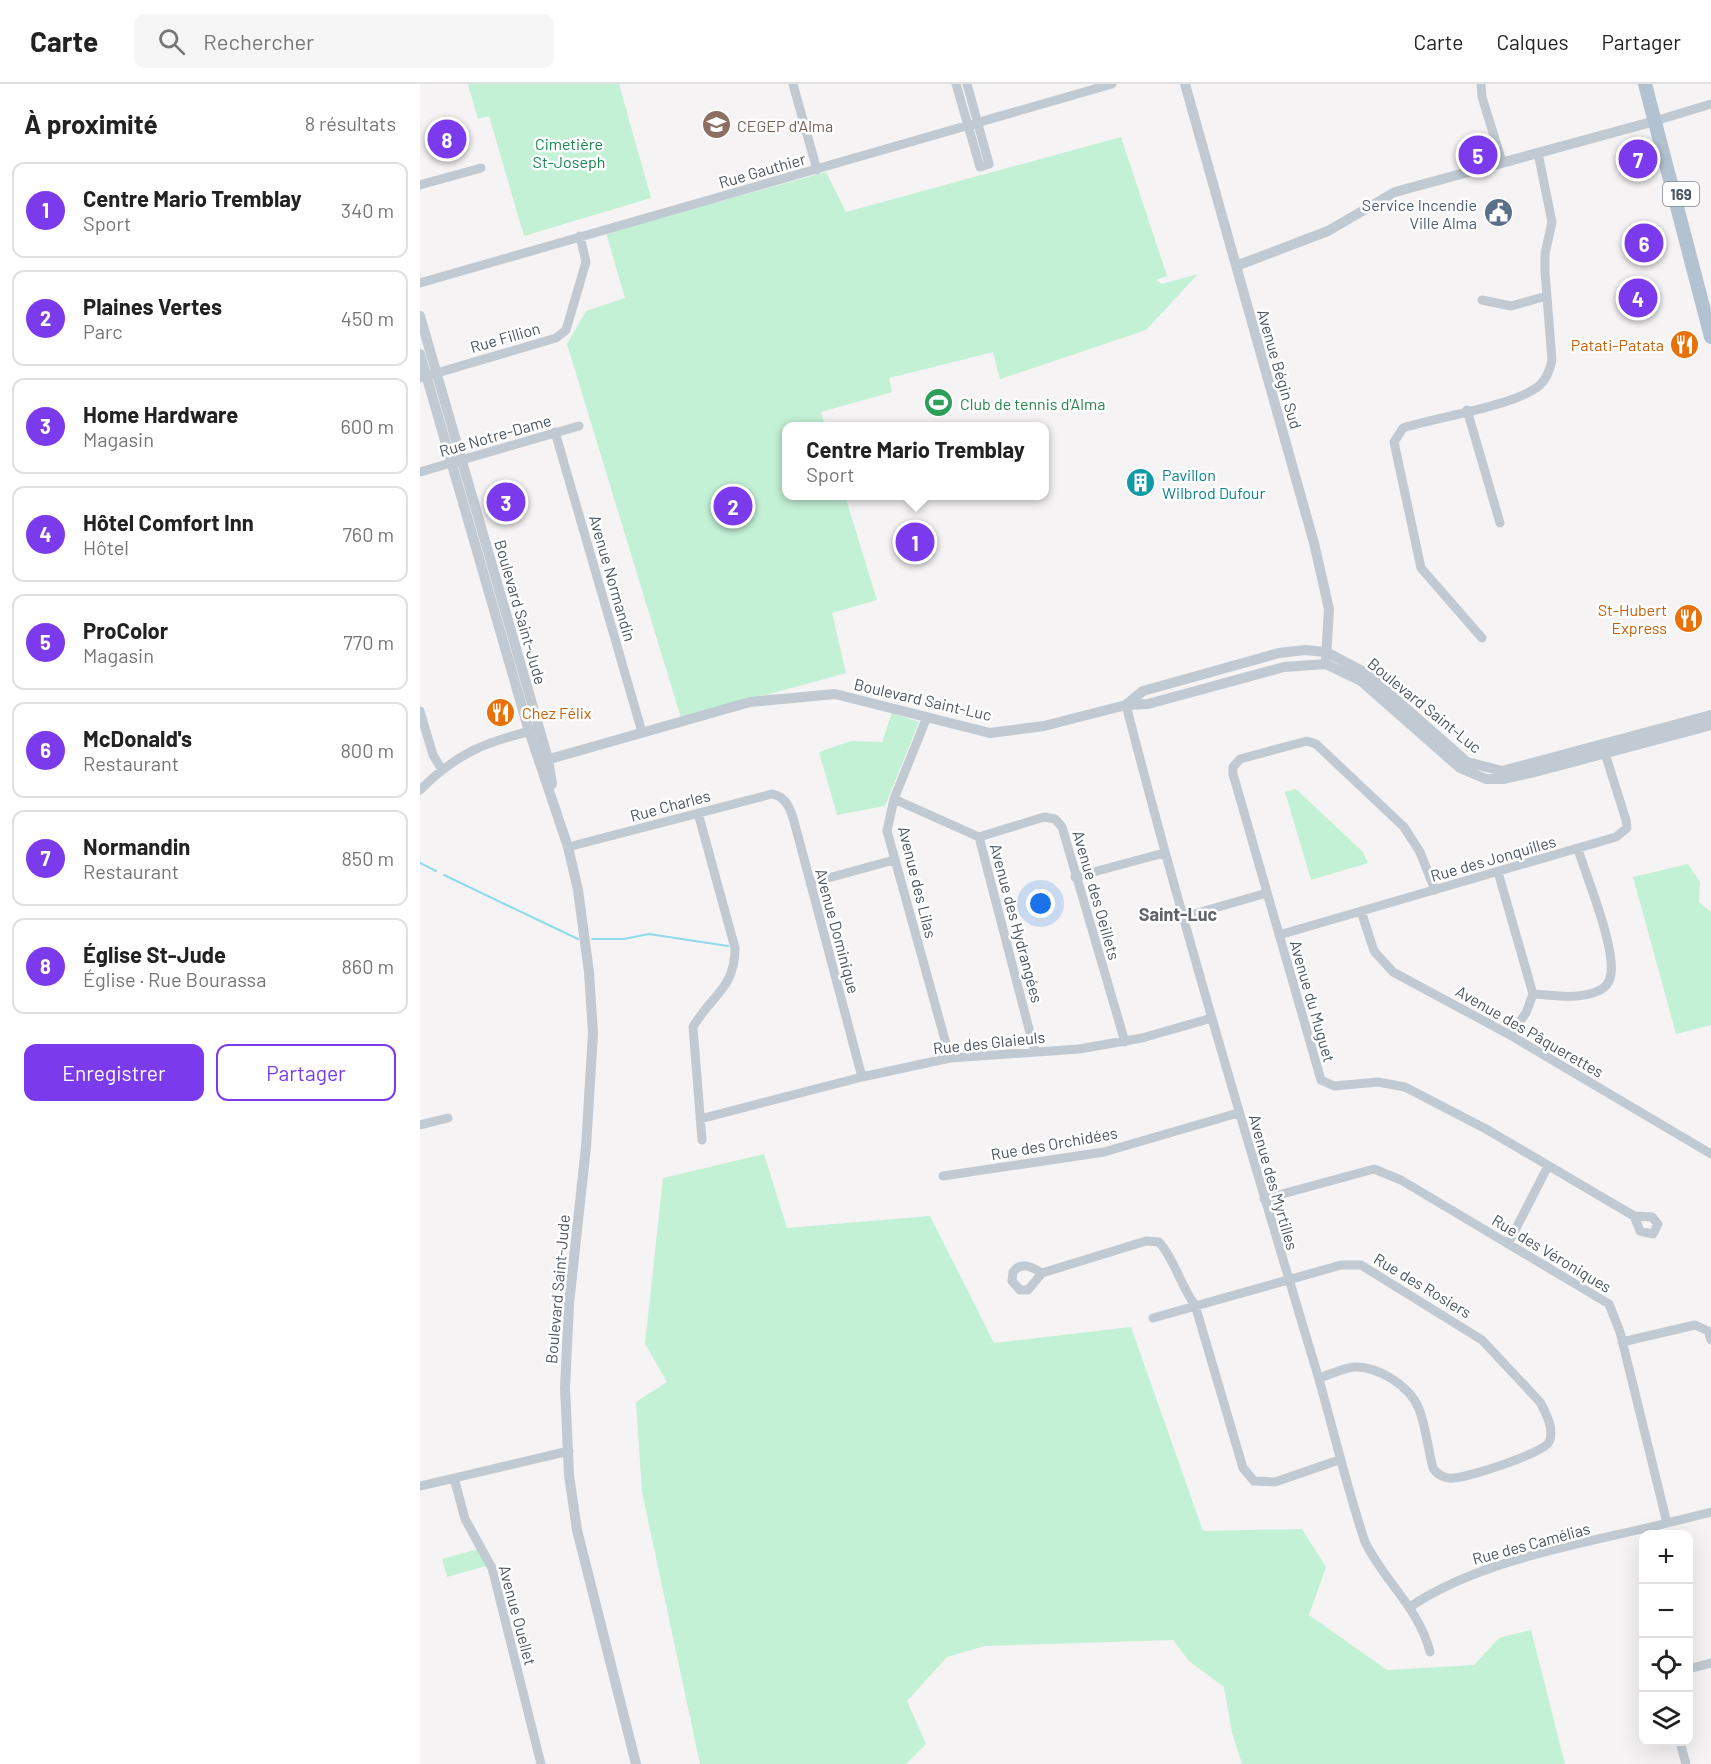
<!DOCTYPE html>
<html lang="fr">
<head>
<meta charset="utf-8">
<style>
	body { margin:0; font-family:Barlow,sans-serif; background:#f6f6f6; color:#222 }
	.controls { position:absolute; right:18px; bottom:18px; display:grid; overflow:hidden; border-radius:12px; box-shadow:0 6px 24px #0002 }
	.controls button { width:54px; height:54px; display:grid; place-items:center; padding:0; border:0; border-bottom:2px solid #e0e0e0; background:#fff; color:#222; font:30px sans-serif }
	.you { position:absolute; left:621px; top:820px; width:21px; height:21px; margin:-15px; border:4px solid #fff; border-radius:50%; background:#1a73e8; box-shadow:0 0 0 9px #1a73e833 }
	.badge { display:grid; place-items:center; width:39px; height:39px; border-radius:50%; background:#7c3aed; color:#fff; font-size:20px; font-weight:700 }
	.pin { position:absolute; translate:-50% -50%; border:3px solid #fff; box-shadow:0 2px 6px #0006 }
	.popup { position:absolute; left:362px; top:338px; width:267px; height:78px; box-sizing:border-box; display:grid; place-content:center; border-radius:12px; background:#fff; filter:drop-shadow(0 2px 4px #0005); font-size:20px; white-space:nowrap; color:#767676 }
	.popup b { font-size:22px; color:#222 }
	.popup::after { content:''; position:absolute; left:50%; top:100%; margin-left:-12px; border:12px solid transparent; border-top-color:#fff }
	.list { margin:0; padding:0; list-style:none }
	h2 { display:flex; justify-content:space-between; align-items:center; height:78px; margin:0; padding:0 24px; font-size:26px }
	h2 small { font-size:20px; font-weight:400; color:#767676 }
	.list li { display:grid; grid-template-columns:39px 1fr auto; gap:18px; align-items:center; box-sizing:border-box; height:96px; margin:0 12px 12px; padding:0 12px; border:2px solid #e0e0e0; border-radius:12px }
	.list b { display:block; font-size:22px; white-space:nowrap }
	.list p { margin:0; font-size:20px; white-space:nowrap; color:#767676 }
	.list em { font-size:20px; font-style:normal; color:#767676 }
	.actions { display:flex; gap:12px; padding:18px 24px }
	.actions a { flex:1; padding:14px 0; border:2px solid #7c3aed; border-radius:12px; text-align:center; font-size:21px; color:#7c3aed }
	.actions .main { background:#7c3aed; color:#fff }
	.icon { flex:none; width:33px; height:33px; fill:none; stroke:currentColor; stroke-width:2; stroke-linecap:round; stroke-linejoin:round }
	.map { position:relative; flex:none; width:1291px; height:1680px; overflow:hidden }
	header { display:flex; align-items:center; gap:36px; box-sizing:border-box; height:84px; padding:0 30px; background:#fff; border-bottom:2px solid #e0e0e0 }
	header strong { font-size:28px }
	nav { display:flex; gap:33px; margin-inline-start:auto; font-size:21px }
	.search { width:420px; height:54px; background:#f6f6f6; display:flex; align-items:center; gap:15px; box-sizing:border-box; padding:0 21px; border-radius:12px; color:#767676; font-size:22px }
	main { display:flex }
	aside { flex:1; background:#fff }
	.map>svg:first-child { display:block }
</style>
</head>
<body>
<header>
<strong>Carte</strong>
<div class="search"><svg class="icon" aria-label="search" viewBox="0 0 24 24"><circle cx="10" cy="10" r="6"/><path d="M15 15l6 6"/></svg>Rechercher</div>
<nav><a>Carte</a><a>Calques</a><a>Partager</a></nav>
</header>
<main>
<aside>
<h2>À proximité<small>8 résultats</small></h2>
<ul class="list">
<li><span class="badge">1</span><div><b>Centre Mario Tremblay</b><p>Sport</p></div><em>340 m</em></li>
<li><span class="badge">2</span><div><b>Plaines Vertes</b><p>Parc</p></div><em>450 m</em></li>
<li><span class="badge">3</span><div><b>Home Hardware</b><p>Magasin</p></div><em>600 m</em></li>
<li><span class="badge">4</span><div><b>Hôtel Comfort Inn</b><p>Hôtel</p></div><em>760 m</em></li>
<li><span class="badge">5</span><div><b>ProColor</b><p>Magasin</p></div><em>770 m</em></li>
<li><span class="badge">6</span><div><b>McDonald's</b><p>Restaurant</p></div><em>800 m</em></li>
<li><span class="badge">7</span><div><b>Normandin</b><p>Restaurant</p></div><em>850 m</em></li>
<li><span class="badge">8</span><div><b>Église St-Jude</b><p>Église · Rue Bourassa</p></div><em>860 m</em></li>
</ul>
<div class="actions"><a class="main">Enregistrer</a><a>Partager</a></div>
</aside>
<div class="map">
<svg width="1291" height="1680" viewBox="0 0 1291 1680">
	<rect width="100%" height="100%" fill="#f5f3f3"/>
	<path fill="#c3f1d5" d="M48,0H199L231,114L104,152L69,32L58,35Z
		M701,53L747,192L736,196L742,200L778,190L726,246L580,295L573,268L469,294L472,308L401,328L405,342H366V412H425L457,516L412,529L426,589L261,634L147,260L166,227L205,214L186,149L406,88L426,128Z
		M472,629L499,638L465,722L417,731L399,668L431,657L462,658Z
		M876,705L943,768L948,779L891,796L865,708Z
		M1268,780L1280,798L1279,818L1291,828V941L1256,950L1213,793Z
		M344,1070L367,1144L510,1132L574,1259L711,1243L783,1447L882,1445L906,1483L889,1531L967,1586L1054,1581L1079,1554L1111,1546L1145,1680H822L812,1649L804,1603L769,1577L753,1556L565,1562L527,1573L487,1617L506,1660L486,1680H280L222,1408L216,1318L247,1298L225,1260L243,1094Z
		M62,1464L70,1481L27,1493L22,1475Z"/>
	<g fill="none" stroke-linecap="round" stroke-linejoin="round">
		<path stroke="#90daee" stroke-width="2" d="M0,779L16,787
			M24,791L158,855
			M172,855H204L229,850L308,862"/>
		<path stroke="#c1cad2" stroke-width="9" d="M373,0L397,86
			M536,0L560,83L569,80L547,0
			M1061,0L1062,13L1082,78
			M1235,37L1291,20
			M0,101L61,84
			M0,199L692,0
			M1062,216L1091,222L1127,212
			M0,294L136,254L146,246L166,178L160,152
			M1047,326L1080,439
			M135,348L222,648
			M0,388L159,342
			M1062,554L1001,484L974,358L983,344C1016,333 1096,322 1120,301C1127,294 1130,286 1132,276L1125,188V170L1132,138L1118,69
			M706,621C764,846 831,1069 898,1292C914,1348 927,1404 945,1458C964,1497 999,1524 1010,1568
			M0,627L13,671L21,684
			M507,633L474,715L467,747L530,974
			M0,706C37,669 65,658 115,646
			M474,715L559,753L624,733L635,735L642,743L705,958
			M278,729L315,864C315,905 291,911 273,943L282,1056
			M559,753L615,968
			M148,763L352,710C371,713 373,736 378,752L442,993
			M1078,788L1113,910L1106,929L1090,951
			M655,793L744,769
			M390,799L474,776
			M1015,806L1000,768L984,743L896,660L887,657L820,675L813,683V690L901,996L914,1002L958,998L985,1003L1066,1045L1214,1132L1232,1133L1238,1140L1233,1150L1220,1147L1214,1132
			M941,827L954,867L973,888L1090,951L1291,1070
			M763,833L847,809
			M859,851L1196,753L1207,744L1206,736L1183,663
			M1113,910C1133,911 1159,916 1178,907C1185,904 1190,898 1191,890C1195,861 1167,795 1158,765
			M280,1035L442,993L530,974L659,965L722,954L792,934
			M0,1041L28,1034
			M523,1092L684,1068L818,1029
			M844,1115L954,1085L981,1096L1189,1220L1200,1248L1247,1439L1291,1428
			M1088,1160L1128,1082
			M622,1189C612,1183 601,1177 593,1188L592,1197L600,1206H608L622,1189L726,1157L739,1158C755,1176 760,1201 775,1221L823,1384L834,1397L855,1398L919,1376
			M733,1234L921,1181H941L1062,1256L1120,1318C1126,1329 1135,1346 1129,1358C1124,1369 1047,1394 1033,1394C1026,1395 1017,1391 1013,1384C1008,1365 1006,1343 999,1325C990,1302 958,1282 934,1283C923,1284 909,1291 899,1294
			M1202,1258L1275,1241L1288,1247L1291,1256
			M34,1394L45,1435L72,1484L121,1680
			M0,1402L149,1367
			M990,1523C1060,1475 1164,1460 1247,1439
			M1268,1585L1291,1579
			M1260,1658L1266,1680"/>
		<path stroke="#c1cad2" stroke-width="10" d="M765,0L894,459L909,525L906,574
			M816,182L908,147L975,108L1235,37
			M0,232L128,675L132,700
			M0,270L109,647L148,763L158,806L169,888L173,949L166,1063L149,1220L145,1304L149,1391L157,1446L216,1680
			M707,620L723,607L859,569L885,566L906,568L946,589L1047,678L1082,687L1291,631
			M119,678L330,618L415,610L570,649L624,642L706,621L728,620L864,583L906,580L941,597L1040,684L1066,695H1083L1115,688L1291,641"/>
		<path stroke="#b3c2d1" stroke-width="14" d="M1225,0L1291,253"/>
	</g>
	<defs>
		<symbol id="university-disc" viewBox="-11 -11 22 22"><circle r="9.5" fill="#8d6e63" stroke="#fff"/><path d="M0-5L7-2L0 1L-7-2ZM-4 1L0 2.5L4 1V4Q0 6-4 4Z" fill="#fff"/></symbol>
		<symbol id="civic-disc" viewBox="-11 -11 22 22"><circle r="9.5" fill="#5c6f8a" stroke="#fff"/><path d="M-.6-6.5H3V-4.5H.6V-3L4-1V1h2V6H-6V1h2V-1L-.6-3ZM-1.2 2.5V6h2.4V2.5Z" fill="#fff"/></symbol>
		<symbol id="restaurant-disc" viewBox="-11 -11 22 22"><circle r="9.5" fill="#e8710a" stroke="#fff"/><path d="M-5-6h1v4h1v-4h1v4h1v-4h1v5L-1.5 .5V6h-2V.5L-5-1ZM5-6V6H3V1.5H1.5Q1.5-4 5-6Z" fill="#fff"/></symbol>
		<symbol id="stadium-disc" viewBox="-11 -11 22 22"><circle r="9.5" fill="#2e9e5b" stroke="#fff"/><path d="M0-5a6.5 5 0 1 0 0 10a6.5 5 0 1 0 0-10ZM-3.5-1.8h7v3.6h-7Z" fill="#fff"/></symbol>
		<symbol id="building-disc" viewBox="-11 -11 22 22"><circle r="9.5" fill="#0f9aa8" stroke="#fff"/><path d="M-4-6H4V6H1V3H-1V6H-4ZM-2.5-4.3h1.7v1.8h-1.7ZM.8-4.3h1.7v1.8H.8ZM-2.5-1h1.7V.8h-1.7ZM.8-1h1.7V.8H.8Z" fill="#fff"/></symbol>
	</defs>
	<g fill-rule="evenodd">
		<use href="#university-disc" x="280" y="24" width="33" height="33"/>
		<use href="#civic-disc" x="1062" y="112" width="33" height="33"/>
		<use href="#restaurant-disc" x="1248" y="244" width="33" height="33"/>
		<use href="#stadium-disc" x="502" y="302" width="33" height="33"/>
		<use href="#building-disc" x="704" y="382" width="33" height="33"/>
		<use href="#restaurant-disc" x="1252" y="518" width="33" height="33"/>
		<use href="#restaurant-disc" x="64" y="612" width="33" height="33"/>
	</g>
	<g text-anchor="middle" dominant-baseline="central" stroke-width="5" stroke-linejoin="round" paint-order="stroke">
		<rect fill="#fff" stroke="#808990" stroke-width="1.5" x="1243" y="98" width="36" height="24" rx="4.5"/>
		<g font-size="15" font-weight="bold" fill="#4a5661">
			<text x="1261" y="110">169</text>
		</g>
		<g font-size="16" fill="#785e54" stroke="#fff" text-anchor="start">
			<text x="317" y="41">CEGEP d'Alma</text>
		</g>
		<g font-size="16" fill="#17864f" stroke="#fff">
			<text x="149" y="59">Cimetière<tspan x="149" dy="18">St-Joseph</tspan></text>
		</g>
		<g font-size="16" fill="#4a5661" stroke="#fff">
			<text transform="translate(342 86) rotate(-16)">Rue Gauthier</text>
			<text transform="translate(85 253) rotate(-16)">Rue Fillion</text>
			<text transform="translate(860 285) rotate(74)">Avenue Bégin Sud</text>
			<text transform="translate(75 351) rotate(-16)">Rue Notre-Dame</text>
			<text transform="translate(193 494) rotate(74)">Avenue Normandin</text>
			<text transform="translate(101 528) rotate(74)">Boulevard Saint-Jude</text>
			<text transform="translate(503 615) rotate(13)">Boulevard Saint-Luc</text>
			<text transform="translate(1005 621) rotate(39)">Boulevard Saint-Luc</text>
			<text transform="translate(250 721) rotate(-15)">Rue Charles</text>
			<text transform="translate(1073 774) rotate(-16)">Rue des Jonquilles</text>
			<text transform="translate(498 798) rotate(76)">Avenue des Lilas</text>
			<text transform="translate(677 811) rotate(74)">Avenue des Oeillets</text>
			<text transform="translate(597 839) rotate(75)">Avenue des Hydrangées</text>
			<text transform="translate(418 847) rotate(75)">Avenue Dominique</text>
			<text transform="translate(893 917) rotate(74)">Avenue du Muguet</text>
			<text transform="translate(1110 947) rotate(30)">Avenue des Pâquerettes</text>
			<text transform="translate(569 958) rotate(-6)">Rue des Glaieuls</text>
			<text transform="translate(634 1059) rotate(-10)">Rue des Orchidées</text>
			<text transform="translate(854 1098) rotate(74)">Avenue des Myrtilles</text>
			<text transform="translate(1132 1169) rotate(31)">Rue des Véroniques</text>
			<text transform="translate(1003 1201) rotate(31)">Rue des Rosiers</text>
			<text transform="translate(137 1205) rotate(-85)">Boulevard Saint-Jude</text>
			<text transform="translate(1111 1459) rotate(-15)">Rue des Camélias</text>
			<text transform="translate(98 1531) rotate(75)">Avenue Ouellet</text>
		</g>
		<g font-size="16" fill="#4e5e75" stroke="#fff" text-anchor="end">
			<text x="1057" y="120">Service Incendie<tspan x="1057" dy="18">Ville Alma</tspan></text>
		</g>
		<g font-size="16" fill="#c56008" stroke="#fff" text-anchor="end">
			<text x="1244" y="260">Patati-Patata</text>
			<text x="1247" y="525">St-Hubert<tspan x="1247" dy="18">Express</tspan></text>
			<text x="102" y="628" text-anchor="start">Chez Félix</text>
		</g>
		<g font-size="16" fill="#27864d" stroke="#fff" text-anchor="start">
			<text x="540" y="319">Club de tennis d'Alma</text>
		</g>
		<g font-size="16" fill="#0d838f" stroke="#fff" text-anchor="start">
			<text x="742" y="390">Pavillon<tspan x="742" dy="18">Wilbrod Dufour</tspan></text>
		</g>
		<g font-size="18" font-weight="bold" fill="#5f6368" stroke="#fff">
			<text x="758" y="830">Saint-Luc</text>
		</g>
	</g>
</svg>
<div class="controls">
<button>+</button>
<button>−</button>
<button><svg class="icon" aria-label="locate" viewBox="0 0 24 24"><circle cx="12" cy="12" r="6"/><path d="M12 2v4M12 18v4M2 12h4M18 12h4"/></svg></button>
<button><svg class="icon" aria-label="layers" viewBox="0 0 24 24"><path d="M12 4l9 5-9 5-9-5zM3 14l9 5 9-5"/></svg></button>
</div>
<div class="you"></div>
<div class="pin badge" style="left:495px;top:458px">1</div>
<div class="popup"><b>Centre Mario Tremblay</b>Sport</div>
<div class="pin badge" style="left:313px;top:422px">2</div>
<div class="pin badge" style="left:86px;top:418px">3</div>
<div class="pin badge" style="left:1218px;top:214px">4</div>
<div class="pin badge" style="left:1058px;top:71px">5</div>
<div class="pin badge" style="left:1224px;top:159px">6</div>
<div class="pin badge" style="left:1218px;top:75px">7</div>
<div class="pin badge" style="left:27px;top:55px">8</div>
</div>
</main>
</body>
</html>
